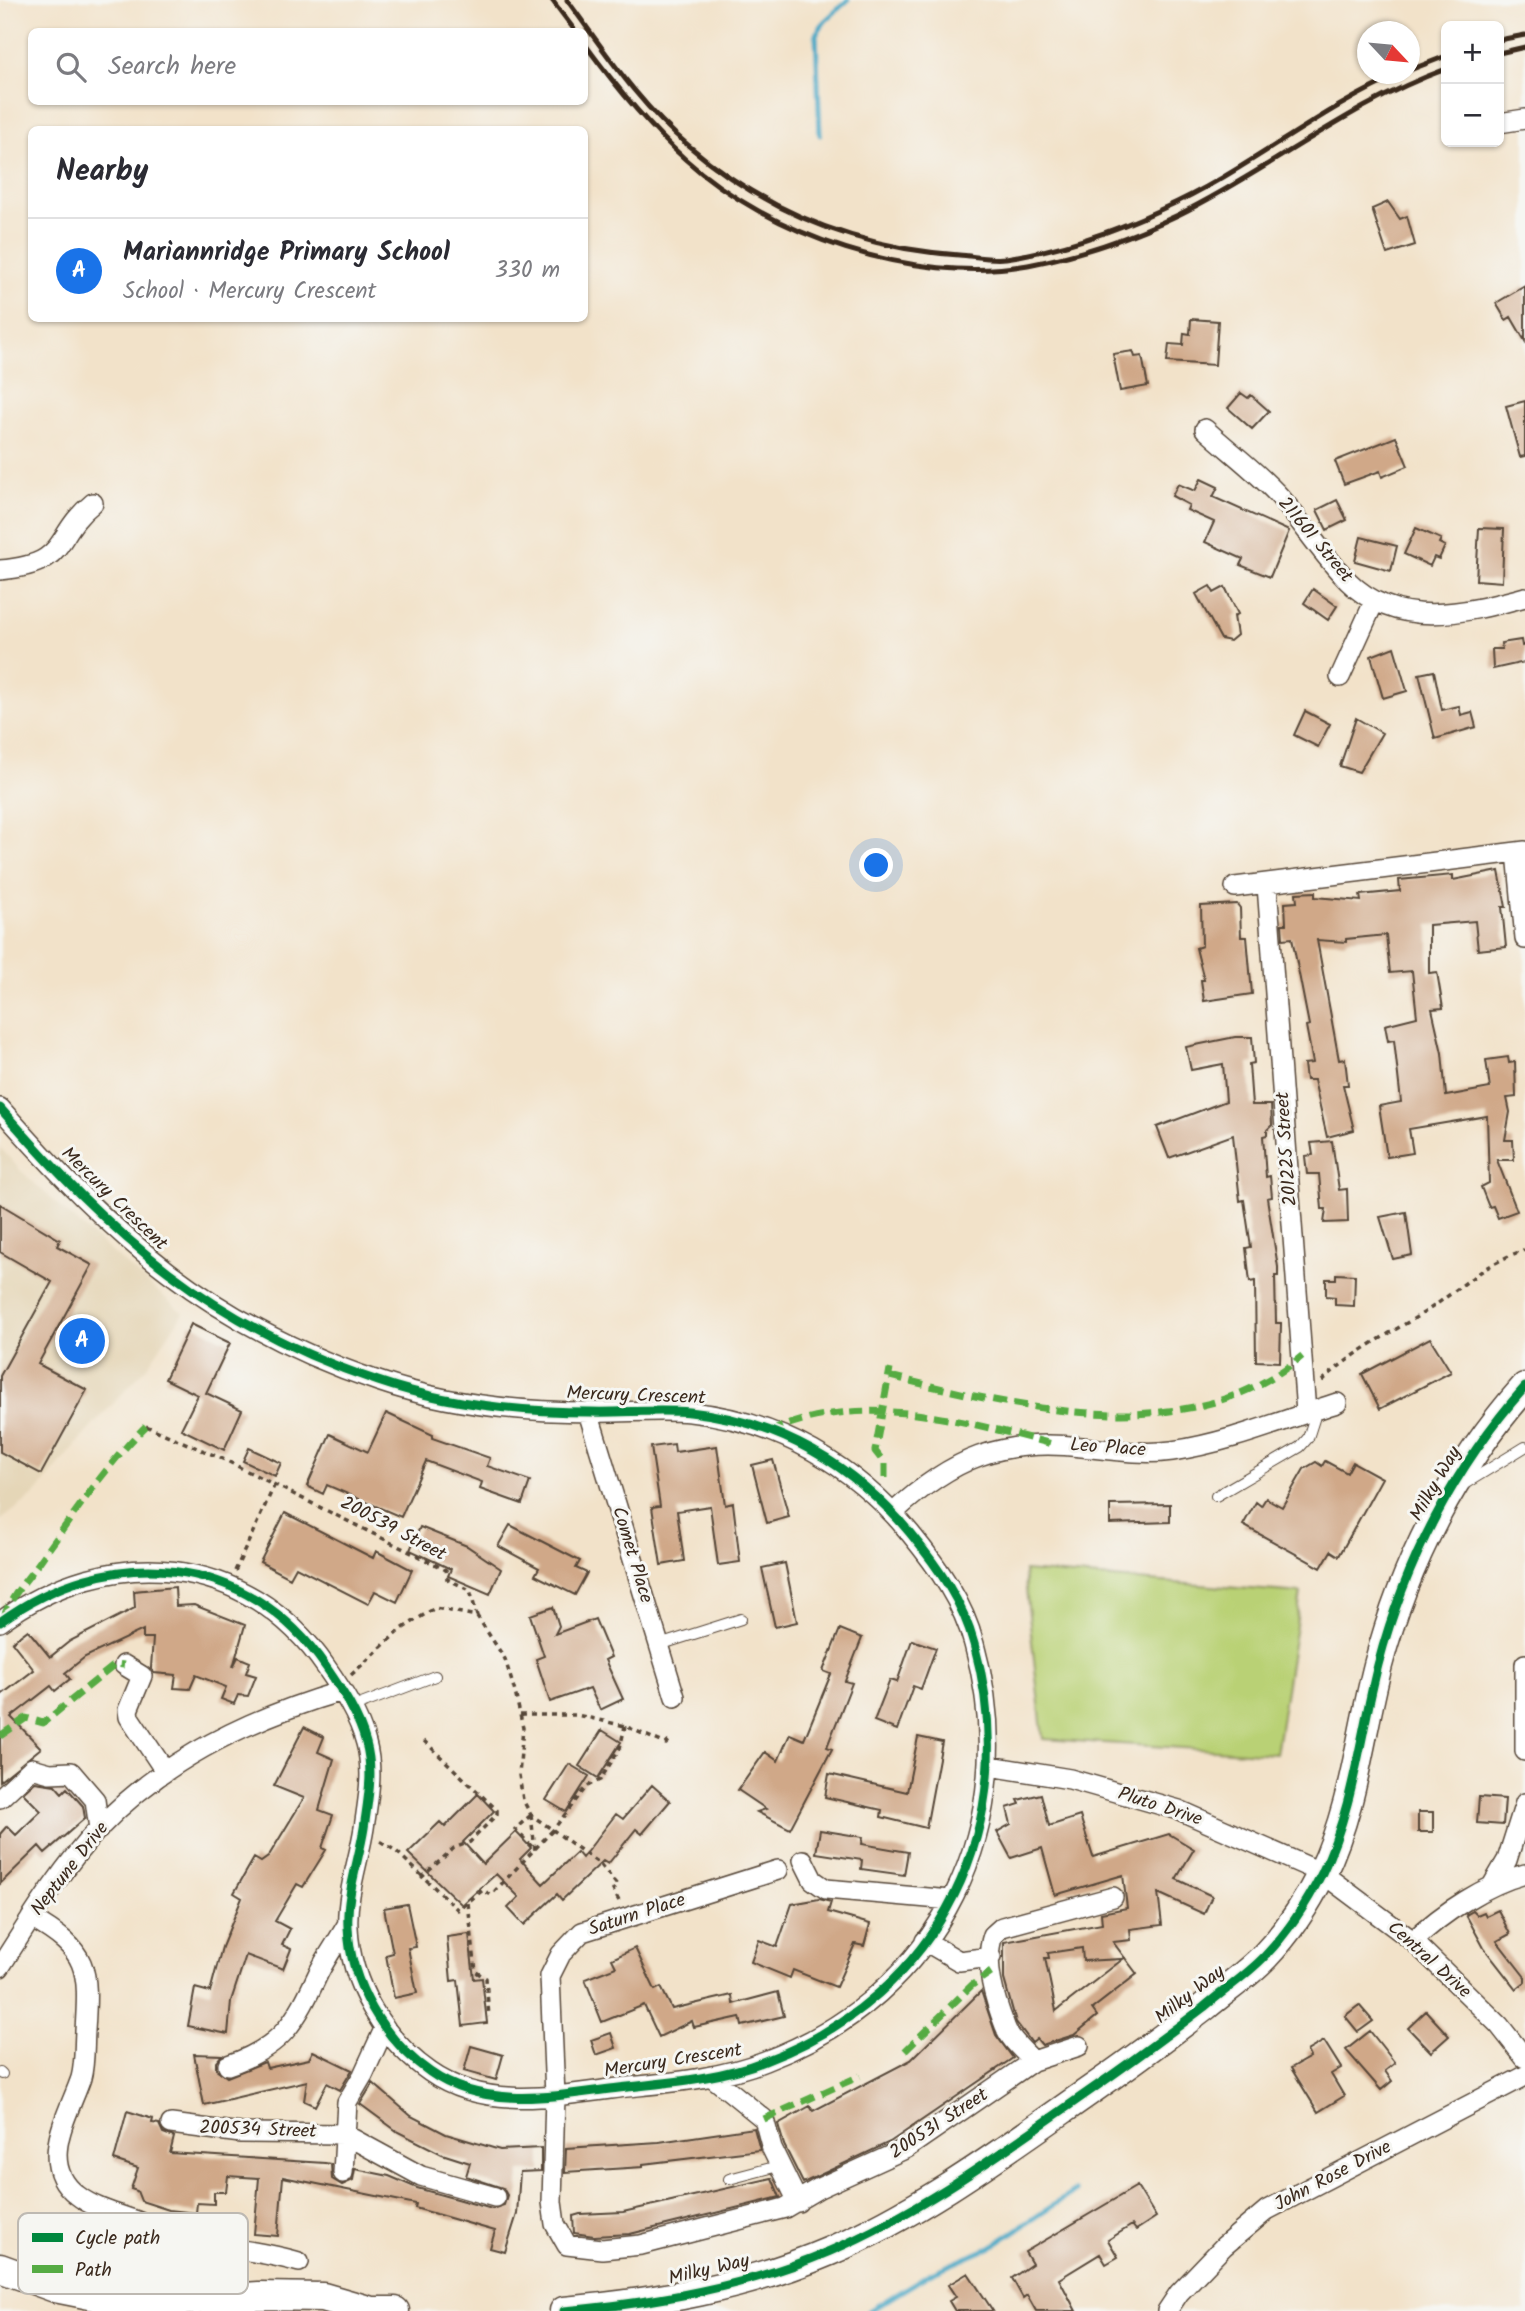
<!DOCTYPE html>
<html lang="en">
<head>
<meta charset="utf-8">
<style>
	body { margin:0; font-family:Kalam,sans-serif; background:#f2f2f3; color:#2b2b33 }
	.controls { position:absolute; right:21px; top:21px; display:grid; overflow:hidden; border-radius:10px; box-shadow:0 2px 5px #0004 }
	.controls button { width:63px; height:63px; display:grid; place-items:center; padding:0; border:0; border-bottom:2px solid #e1e1e2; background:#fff; color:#2b2b33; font:35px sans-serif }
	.compass { position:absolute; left:1357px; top:21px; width:63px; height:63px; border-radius:50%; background:#fff; box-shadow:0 2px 5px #0004; rotate:116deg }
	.you { position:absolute; left:877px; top:866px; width:24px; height:24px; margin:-18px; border:5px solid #fff; border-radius:50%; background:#1a73e8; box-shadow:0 0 0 10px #1a73e833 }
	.badge { display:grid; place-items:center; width:46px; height:46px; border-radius:50%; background:#1a73e8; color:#fff; font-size:23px; font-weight:700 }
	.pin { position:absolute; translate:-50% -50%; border:4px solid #fff; box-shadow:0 2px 7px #0006 }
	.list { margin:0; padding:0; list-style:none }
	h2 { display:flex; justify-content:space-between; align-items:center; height:91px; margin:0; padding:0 28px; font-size:30px }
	h2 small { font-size:23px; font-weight:400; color:#7c7c81 }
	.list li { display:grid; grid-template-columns:46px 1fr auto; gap:21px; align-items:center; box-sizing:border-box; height:105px; padding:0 28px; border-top:2px solid #e1e1e2 }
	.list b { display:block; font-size:26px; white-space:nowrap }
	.list p { margin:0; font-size:23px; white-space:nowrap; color:#7c7c81 }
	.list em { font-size:23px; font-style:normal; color:#7c7c81 }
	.icon { flex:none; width:38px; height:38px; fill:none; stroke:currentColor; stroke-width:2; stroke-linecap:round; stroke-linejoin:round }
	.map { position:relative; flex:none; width:1525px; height:2311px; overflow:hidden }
	.search { position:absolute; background:#fff; box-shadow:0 2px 5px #0004; left:28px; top:28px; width:560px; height:77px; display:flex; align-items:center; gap:18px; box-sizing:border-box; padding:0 24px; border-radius:10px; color:#7c7c81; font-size:26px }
	.panel { position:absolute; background:#fff; box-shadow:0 2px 5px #0004; left:28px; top:126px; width:560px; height:196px; border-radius:10px }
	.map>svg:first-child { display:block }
</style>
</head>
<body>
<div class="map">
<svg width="1525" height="2311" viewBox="0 0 1525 2311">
	<rect width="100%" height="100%" fill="#f6f6f2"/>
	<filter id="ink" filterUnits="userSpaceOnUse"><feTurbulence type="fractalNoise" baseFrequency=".0143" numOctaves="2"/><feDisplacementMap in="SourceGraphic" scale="14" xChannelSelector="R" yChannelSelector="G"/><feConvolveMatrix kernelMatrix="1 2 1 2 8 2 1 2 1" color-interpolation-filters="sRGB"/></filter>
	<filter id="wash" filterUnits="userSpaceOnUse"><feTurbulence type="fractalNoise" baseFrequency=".00686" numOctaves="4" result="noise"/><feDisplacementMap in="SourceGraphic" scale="28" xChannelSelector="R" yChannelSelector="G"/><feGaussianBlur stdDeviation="1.57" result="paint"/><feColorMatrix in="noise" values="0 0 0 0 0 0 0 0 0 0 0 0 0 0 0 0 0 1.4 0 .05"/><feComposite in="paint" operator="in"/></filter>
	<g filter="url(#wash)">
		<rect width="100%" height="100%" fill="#f2e2c9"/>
		<path fill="#e5d6b7" d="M0,1147L20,1170L80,1225L183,1313L146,1368L87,1432L34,1495L0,1521Z"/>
		<path fill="#b9d175" stroke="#7a7e4a" stroke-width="2" d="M1024,1571L1301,1593L1276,1754L1043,1739Z"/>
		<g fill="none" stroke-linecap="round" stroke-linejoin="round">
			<path stroke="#46a7c5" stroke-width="5" d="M820,135L816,34L825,21L848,0
				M869,2311L931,2273L991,2247L1075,2191"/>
		</g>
		<g id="blocks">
			<path fill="#d0a888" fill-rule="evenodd" d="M1388,202L1400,219L1407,216L1415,245L1387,254L1372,209Z
				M1525,286V341L1511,317L1506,320L1496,303Z
				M1191,319L1218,321L1215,365L1167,362L1169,344L1183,345L1184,333L1190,334Z
				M1133,351L1135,357L1142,356L1148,386L1120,391L1113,354Z
				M1241,393L1248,398L1251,395L1269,411L1252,429L1228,408Z
				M1525,401V456L1520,457L1506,406Z
				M1396,437L1408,466L1382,477L1380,471L1344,484L1335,461Z
				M1201,479L1218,487L1213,497L1289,531L1270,577L1240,565L1243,559L1205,542L1214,522L1187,510L1189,505L1172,496L1178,484L1195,491Z
				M1337,500L1347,520L1327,530L1317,510Z
				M1416,528L1441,539L1439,543L1445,546L1439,559L1434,557L1430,566L1404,554Z
				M1479,528L1504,529L1502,582L1476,580Z
				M1361,537L1397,546L1391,571L1355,561Z
				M1210,586L1214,593L1225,587L1238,614L1234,616L1237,635L1230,641L1221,639L1196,594Z
				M1313,589L1337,606L1328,620L1304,603Z
				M1521,640L1522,646L1525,645V662L1493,669L1492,649H1502L1501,643Z
				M1394,647L1407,691L1383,698L1371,656Z
				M1434,671L1442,710L1459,706L1461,715L1472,712L1476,727L1435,739L1419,674Z
				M1305,711L1330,724L1318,747L1294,735Z
				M1356,718L1382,733L1359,772L1340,766Z
				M1499,871L1506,907H1502L1506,947L1478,950L1475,921L1429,925V973L1437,972L1443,1008L1432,1009L1442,1053L1446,1096L1490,1088L1486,1060L1508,1057L1509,1063L1515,1062L1516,1097L1507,1098L1510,1112L1505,1140H1513L1514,1160H1497L1517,1211L1498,1218L1493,1206L1489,1207L1481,1187L1489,1183L1487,1116L1409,1129L1413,1153L1387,1157L1379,1106L1401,1102L1394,1040L1388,1041L1385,1025L1417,1017L1412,971L1390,973L1386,935L1346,939V942L1317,940L1339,1060L1345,1059L1348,1085H1343L1354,1130L1327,1137L1314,1080H1306L1304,1064L1313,1063L1306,1026L1309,1025L1292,938L1283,939L1282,924H1286L1285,903L1297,902L1296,893L1315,892V897L1361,901L1360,895L1400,891L1399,880L1453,875V880Z
				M1237,904L1240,908L1241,937H1247L1252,994L1204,1001L1201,980H1204L1196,948L1202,946L1201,906Z
				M1235,1037H1252L1254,1063L1249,1064L1252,1105H1271L1272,1125L1267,1130V1135L1263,1136L1266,1177L1270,1176L1272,1197L1267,1198L1278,1267V1276H1275L1276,1323H1281L1280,1362L1256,1361L1255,1281L1250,1282L1246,1248L1251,1247L1244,1200L1240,1201L1233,1135L1169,1158L1157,1127L1226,1101L1223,1064L1191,1070L1186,1047Z
				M1332,1141L1339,1190L1347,1189L1348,1222L1324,1223L1326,1209H1322L1319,1174H1307L1305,1156L1313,1155L1311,1143Z
				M0,1204L60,1240L57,1246L92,1265L38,1364L87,1390L41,1474L0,1452V1376L52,1282L0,1252Z
				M1406,1212L1412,1255L1393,1259L1380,1217Z
				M1336,1274L1355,1275L1354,1306L1335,1305V1297L1326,1296V1279H1336Z
				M191,1324L230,1343L206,1393L242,1410L224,1450L181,1429L198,1395L165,1379Z
				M1430,1338L1451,1372L1380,1409L1362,1374Z
				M386,1413L433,1435L432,1438L490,1458L487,1466L530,1481L522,1504L480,1489L482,1482L426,1461L401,1517L327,1485L323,1494L307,1486L330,1434L368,1452Z
				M674,1444L675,1452L717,1446L725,1505L733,1503L740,1562L718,1565L710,1506L677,1511L684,1561L661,1565L652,1507L660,1506L651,1447Z
				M249,1448L281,1463L275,1476L243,1461Z
				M773,1460L789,1517L767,1523L752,1465Z
				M1325,1461L1347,1473L1353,1462L1382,1478L1339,1556L1331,1551L1321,1568L1243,1525L1256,1502L1261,1506L1266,1498L1282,1507L1304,1469L1316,1462L1322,1466Z
				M1170,1504V1522L1110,1524V1505Z
				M285,1513L373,1558L376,1551L412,1570L397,1602L375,1591L368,1604L296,1567L290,1578L260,1562Z
				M510,1525L580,1561L576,1568L587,1573L575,1595L535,1575L539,1568L498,1546Z
				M420,1527L467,1546L501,1569L490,1594L448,1576L451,1569L410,1550Z
				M785,1563L797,1622L775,1627L762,1568Z
				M175,1587L176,1606L194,1605L245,1625L233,1667L238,1657L250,1662L246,1673L256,1676L248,1696L238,1695L234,1704L221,1699L226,1687L196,1675L190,1689L174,1688L176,1675L154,1673L151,1668L153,1638H143V1630L85,1657L65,1673L70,1679L55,1691L51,1686L11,1717L41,1748L0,1781V1696L34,1670L12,1642L28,1630L50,1657L70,1641L135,1608L134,1591Z
				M553,1607L559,1626L555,1634L595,1619L611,1657L605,1660L623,1699L600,1710L590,1688L550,1702L536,1659L544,1656L530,1615Z
				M840,1629L862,1638L845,1681L852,1683L827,1747L832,1749L790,1829L757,1812L766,1809L738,1790L765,1752L778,1761L790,1734L804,1740L831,1674L823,1671Z
				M912,1640L936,1648L921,1689L913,1686L897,1730L874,1721L890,1680L897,1682Z
				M304,1727L324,1737L318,1752L334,1759L319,1810L333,1815L322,1848L326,1850L303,1887L297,1884L275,1921L290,1929L282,1945L291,1949L283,1969L246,1955L231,2001L228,2034L188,2026L195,1988L210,1992L222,1947L242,1898L234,1893L254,1858L261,1862L268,1857L304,1798L274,1786Z
				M602,1730L621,1742L598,1778L579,1766Z
				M918,1737L942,1742L926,1828L881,1817L882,1810L825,1797L829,1774L907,1792Z
				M569,1764L589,1776L566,1812L546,1800Z
				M35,1782L55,1785L62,1793L67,1788L83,1806L85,1818L45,1853L39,1846L0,1884V1834L7,1826L16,1835L41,1811L23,1793Z
				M652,1785L670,1801L642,1834L636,1829L608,1864L603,1861L562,1900L557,1894L524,1925L508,1908L519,1897L496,1874L462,1905L408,1853L440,1822L445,1827L478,1794L494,1811L463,1842L483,1864L516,1832L531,1848L520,1859L543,1884L577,1852L582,1858L616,1814L623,1819Z
				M1041,1794L1049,1826L1080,1816L1093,1857L1169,1834L1194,1849L1176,1879L1212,1896L1204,1914L1158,1893L1162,1925L1130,1929L1131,1940L1113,1942L1137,1974L1092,2009L1097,2016L1074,2035L1042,2045L1037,2039L1032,2043L1016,2022L1004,1979V1942L1102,1924L1101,1913L1127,1908L1123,1875L1055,1895L1042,1848L1011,1858L997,1832L1011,1824L1007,1808L1020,1804L1018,1800ZM1082,1948L1083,1961L1123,1959L1056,2011L1045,1958H1049L1048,1953Z
				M1479,1797L1505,1799L1503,1825L1477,1823Z
				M1418,1812H1433V1832H1418Z
				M820,1830L863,1837L862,1844L908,1852L904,1875L861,1869L862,1860L816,1853Z
				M819,1899L831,1902L828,1912L870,1924L864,1946L855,1944L836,1987L793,1970L790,1978L751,1962L759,1940L777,1947L792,1904Z
				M407,1904L416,1947L408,1948L417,1993L394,1998L386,1955L393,1953L384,1908Z
				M1498,1910L1510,1934L1497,1941L1525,1977V1982L1516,1989L1484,1948L1466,1915L1473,1911L1477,1915L1484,1912L1486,1916Z
				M469,1934L474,1979L482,1978L487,2023L463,2026L458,1980L451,1981L447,1937Z
				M635,1948L655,1990L661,1987L672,2009L732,1995L733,2004L778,1992L784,2016L742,2026L740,2017L694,2027L692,2021L659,2037L644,2005L602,2022L585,1979L616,1967L612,1959Z
				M981,1991L996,2035L1013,2058L890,2142L803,2183L784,2145L778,2124L810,2106L813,2111L911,2060Z
				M1359,2005L1373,2021L1358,2032L1345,2016Z
				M1426,2011L1449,2036L1431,2052L1408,2028Z
				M1370,2031L1395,2063L1385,2071L1392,2081L1381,2090L1346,2050Z
				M611,2033L616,2048L596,2055L591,2040Z
				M1324,2041L1341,2068L1331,2074L1344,2096L1318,2112L1291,2068L1310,2057L1307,2051Z
				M471,2046L503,2055L496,2080L464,2071Z
				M313,2051L352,2070L340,2090L327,2083L315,2106L304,2101L307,2081L204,2105L194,2054L222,2055L216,2062V2069L227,2077L265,2062L267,2068L309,2059Z
				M373,2083L411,2116L446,2134L500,2150L541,2148V2171L520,2172L517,2214L505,2252L490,2248L495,2231L415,2208L416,2204L283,2177L278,2236L254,2234L259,2178L228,2176L226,2192H214V2204L197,2203L196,2213L169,2210L141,2201L137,2191L131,2189L138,2168L114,2160L127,2111L153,2119L152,2123L159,2124L163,2133L174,2137L170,2153L325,2163L331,2164L332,2179L342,2185L353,2180L355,2169L389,2176L417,2188L492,2209L504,2205L507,2195L503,2188L466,2176L470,2163L442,2154L398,2132L360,2104Z
				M754,2128L760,2150L643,2164V2167L565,2172L566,2148L659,2142Z
				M772,2178L780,2197L630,2234L594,2236L574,2233L573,2216L580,2214L623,2212Z
				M1137,2186L1156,2217L1136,2230L1132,2225L1108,2240L1118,2257L1106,2264L1100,2254L1059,2279L1076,2311H1036L1027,2295L1023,2298L1012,2278L1032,2264L1025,2252Z
				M968,2273L993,2311H955L949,2301L956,2297L948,2285Z"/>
		</g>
	</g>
	<g filter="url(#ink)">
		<use href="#blocks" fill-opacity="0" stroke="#564638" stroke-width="2"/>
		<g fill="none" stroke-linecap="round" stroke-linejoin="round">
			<defs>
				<path id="lane" d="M1463,1485L1525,1447
					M1216,1496L1300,1447L1308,1438L1317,1410
					M659,1645L741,1619
					M351,1708L435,1676
					M0,2072L2,2074
					M729,2179L782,2165"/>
				<path id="street" d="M1499,123L1525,119
					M1205,429C1230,452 1259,473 1281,498C1304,525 1323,556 1348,581C1398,631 1465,613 1525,597
					M0,570C71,564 52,536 93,503
					M1340,677L1374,602
					M1517,852L1525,939
					M1267,885L1306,1413
					M1235,887L1525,851
					M0,1108C115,1239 209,1324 378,1381C445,1404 519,1412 590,1412C623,1413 657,1409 690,1412C779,1421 855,1466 910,1533C938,1567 963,1602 974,1644C1024,1823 941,1995 765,2061C717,2080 662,2083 610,2089C551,2097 482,2109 430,2072C384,2040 350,1984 348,1927C346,1895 359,1860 364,1828C368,1799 374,1772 366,1743C359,1716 342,1690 326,1667C247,1552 109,1542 0,1622
					M588,1412L675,1697
					M893,1513C952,1458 1001,1438 1082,1447C1111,1450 1143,1455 1172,1451C1228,1443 1283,1420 1337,1403
					M1525,1664V1751
					M124,1665L142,1676L128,1710L129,1717L165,1771
					M990,1766L1070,1779L1179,1810L1322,1873L1413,1941L1499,2025L1525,2058
					M0,1798L32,1768L50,1773L71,1772L95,1800L99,1829
					M803,1860L813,1880L826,1889L951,1900
					M778,1870L582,1932L561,1954L550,1976L555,2096L552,2202L555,2224L567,2245L602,2249L641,2245L785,2208L819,2188L907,2148L1033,2061L1079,2046
					M1493,1884L1507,1860L1525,1803
					M31,1918C89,1951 89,1968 85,2031C84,2046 85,2064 81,2078C69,2114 36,2164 77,2195C92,2207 113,2213 131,2219C152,2226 173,2238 195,2242C230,2249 265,2252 299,2262
					M925,1941L959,1961L991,1957
					M1413,1941C1443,1912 1485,1885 1525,1874
					M0,1967C30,1920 60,1870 99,1828C163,1760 253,1717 342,1691
					M1033,2061C1024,2051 1009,2039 1005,2026C995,2000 983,1964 993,1935L1002,1927L1113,1897
					M228,2065C283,2047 296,2021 319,1972C327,1956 338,1941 347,1925
					M711,2076L764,2119L772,2149L798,2202
					M171,2124L241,2133L344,2134L421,2176L495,2197
					M343,2173L347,2102L363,2075L385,2027
					M1167,2311L1179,2293L1224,2246L1267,2210L1525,2076"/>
				<path id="secondary" d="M0,2268L55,2288L135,2304L259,2296L323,2297L368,2310
					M360,2311H395
					M564,2311C655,2303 746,2287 830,2251C923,2211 1005,2150 1088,2092C1127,2065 1166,2036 1204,2007C1224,1990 1247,1975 1265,1956C1288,1932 1307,1903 1322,1873C1354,1807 1360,1735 1378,1665C1405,1562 1455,1466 1525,1387"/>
			</defs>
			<use href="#lane" stroke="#564638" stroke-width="12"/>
			<use href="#street" stroke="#564638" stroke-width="22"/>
			<use href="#secondary" stroke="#564638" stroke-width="31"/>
			<path stroke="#564638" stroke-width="3.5" stroke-dasharray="5 5" stroke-linecap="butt" d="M1322,1381C1353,1352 1389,1334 1425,1312C1459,1290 1486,1262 1525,1250
				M146,1426L225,1460L446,1570L447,1579L470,1590L477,1616
				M235,1571L275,1484
				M351,1675L400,1630L435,1608L477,1616L505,1659L515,1692L523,1728L519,1775L523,1800L531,1815L553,1830L491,1895L483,1890L458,1910L396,1851L380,1841
				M520,1715H577L625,1726L666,1744L671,1739
				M531,1815L535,1850L515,1829Z
				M421,1878L454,1848L470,1842L497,1814V1810L422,1739
				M619,1901L613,1890L617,1885L601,1865L553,1830L587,1786L600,1780L620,1748L625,1726
				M468,1903L476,1972L486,1978L489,2017"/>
			<use href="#lane" stroke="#fff" stroke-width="10"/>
			<use href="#street" stroke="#fff" stroke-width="19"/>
			<use href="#secondary" stroke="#fff" stroke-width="28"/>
			<path stroke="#3b2a1e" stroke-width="5" d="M552,0L576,32
				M567,0C604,50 640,106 689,146C766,212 858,248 959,255C974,256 991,260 1006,258C1060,250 1113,232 1162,209C1246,172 1317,110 1401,74
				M1499,40L1525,35
				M584,43C614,84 647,125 685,159C770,236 914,285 1028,265C1080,255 1130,238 1178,215C1270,170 1349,104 1446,69
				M1499,53L1525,47
				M1410,70L1446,56"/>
			<path stroke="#55ab43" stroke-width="7" stroke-dasharray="14 7" stroke-linecap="butt" d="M890,1376C1019,1408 1189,1451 1302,1356
				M769,1432C862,1390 963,1421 1056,1445
				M885,1478V1464L875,1451L890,1369
				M3,1619C12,1593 28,1579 43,1557C76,1512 106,1465 146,1426
				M0,1736L26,1718L43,1723L116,1664L124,1665
				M905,2051L972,1985L991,1972
				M764,2119L860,2076"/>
			<defs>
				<path id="cycleway" d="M0,1108C115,1239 209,1324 378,1381C445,1404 519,1412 590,1412C623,1413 657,1409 690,1412C779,1421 855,1466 910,1533C938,1567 963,1602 974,1644C1024,1823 941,1995 765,2061C717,2080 662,2083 610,2089C551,2097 482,2109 430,2072C384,2040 350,1984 348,1927C346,1895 359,1860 364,1828C368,1799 374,1772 366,1743C359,1716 342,1690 326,1667C247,1552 109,1542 0,1622
					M564,2311C655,2303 746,2287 830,2251C923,2211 1005,2150 1088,2092C1127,2065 1166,2036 1204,2007C1224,1990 1247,1975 1265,1956C1288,1932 1307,1903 1322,1873C1354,1807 1360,1735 1378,1665C1405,1562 1455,1466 1525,1387"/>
			</defs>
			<use href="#cycleway" stroke="#f6f6f2" stroke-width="13"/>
			<use href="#cycleway" stroke="#00873e" stroke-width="9"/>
		</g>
	</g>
	<g text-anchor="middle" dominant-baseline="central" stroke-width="6" stroke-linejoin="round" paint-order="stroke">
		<g font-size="19" fill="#3b2a1e" stroke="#f6f6f2">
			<text transform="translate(1315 540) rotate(50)">211601 Street</text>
			<text transform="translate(1287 1149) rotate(-94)">201225 Street</text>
			<text transform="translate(114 1199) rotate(44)">Mercury Crescent</text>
			<text transform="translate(636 1396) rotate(2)">Mercury Crescent</text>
			<text transform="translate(1108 1448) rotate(4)">Leo Place</text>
			<text transform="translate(1436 1484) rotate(-60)">Milky Way</text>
			<text transform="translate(393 1529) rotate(28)">200539 Street</text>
			<text transform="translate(632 1555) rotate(73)">Comet Place</text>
			<text transform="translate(1160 1807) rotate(18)">Pluto Drive</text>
			<text transform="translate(70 1869) rotate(-52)">Neptune Drive</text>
			<text transform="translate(637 1915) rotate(-18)">Saturn Place</text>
			<text transform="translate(1429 1960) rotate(42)">Central Drive</text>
			<text transform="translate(1190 1995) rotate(-38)">Milky Way</text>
			<text transform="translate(673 2061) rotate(-9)">Mercury Crescent</text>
			<text transform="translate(939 2124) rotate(-33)">200531 Street</text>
			<text transform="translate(258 2130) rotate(2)">200534 Street</text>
			<text transform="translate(1333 2176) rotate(-28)">John Rose Drive</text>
			<text transform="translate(709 2270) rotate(-13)">Milky Way</text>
		</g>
	</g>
	<rect x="18" y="2213" width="230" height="81" rx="10" fill="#f6f6f2" stroke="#beb9b2" stroke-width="2"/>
	<rect x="32" y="2233" width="31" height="9" fill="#00873e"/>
	<rect x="32" y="2265" width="31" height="8" fill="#55ab43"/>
	<g font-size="19" fill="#3b2a1e">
		<text x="75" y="2244">Cycle path</text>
		<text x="75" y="2276">Path</text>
	</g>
</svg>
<div class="controls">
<button>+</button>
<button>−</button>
</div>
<svg class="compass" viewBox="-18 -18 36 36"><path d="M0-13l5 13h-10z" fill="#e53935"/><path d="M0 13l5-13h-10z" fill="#7c7c81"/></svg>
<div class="you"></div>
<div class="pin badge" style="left:82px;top:1341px">A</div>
<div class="search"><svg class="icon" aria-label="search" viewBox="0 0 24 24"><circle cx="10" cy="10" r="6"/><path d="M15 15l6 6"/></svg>Search here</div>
<section class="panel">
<h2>Nearby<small></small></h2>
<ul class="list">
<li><span class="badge">A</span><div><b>Mariannridge Primary School</b><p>School · Mercury Crescent</p></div><em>330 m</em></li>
</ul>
</section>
</div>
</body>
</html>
